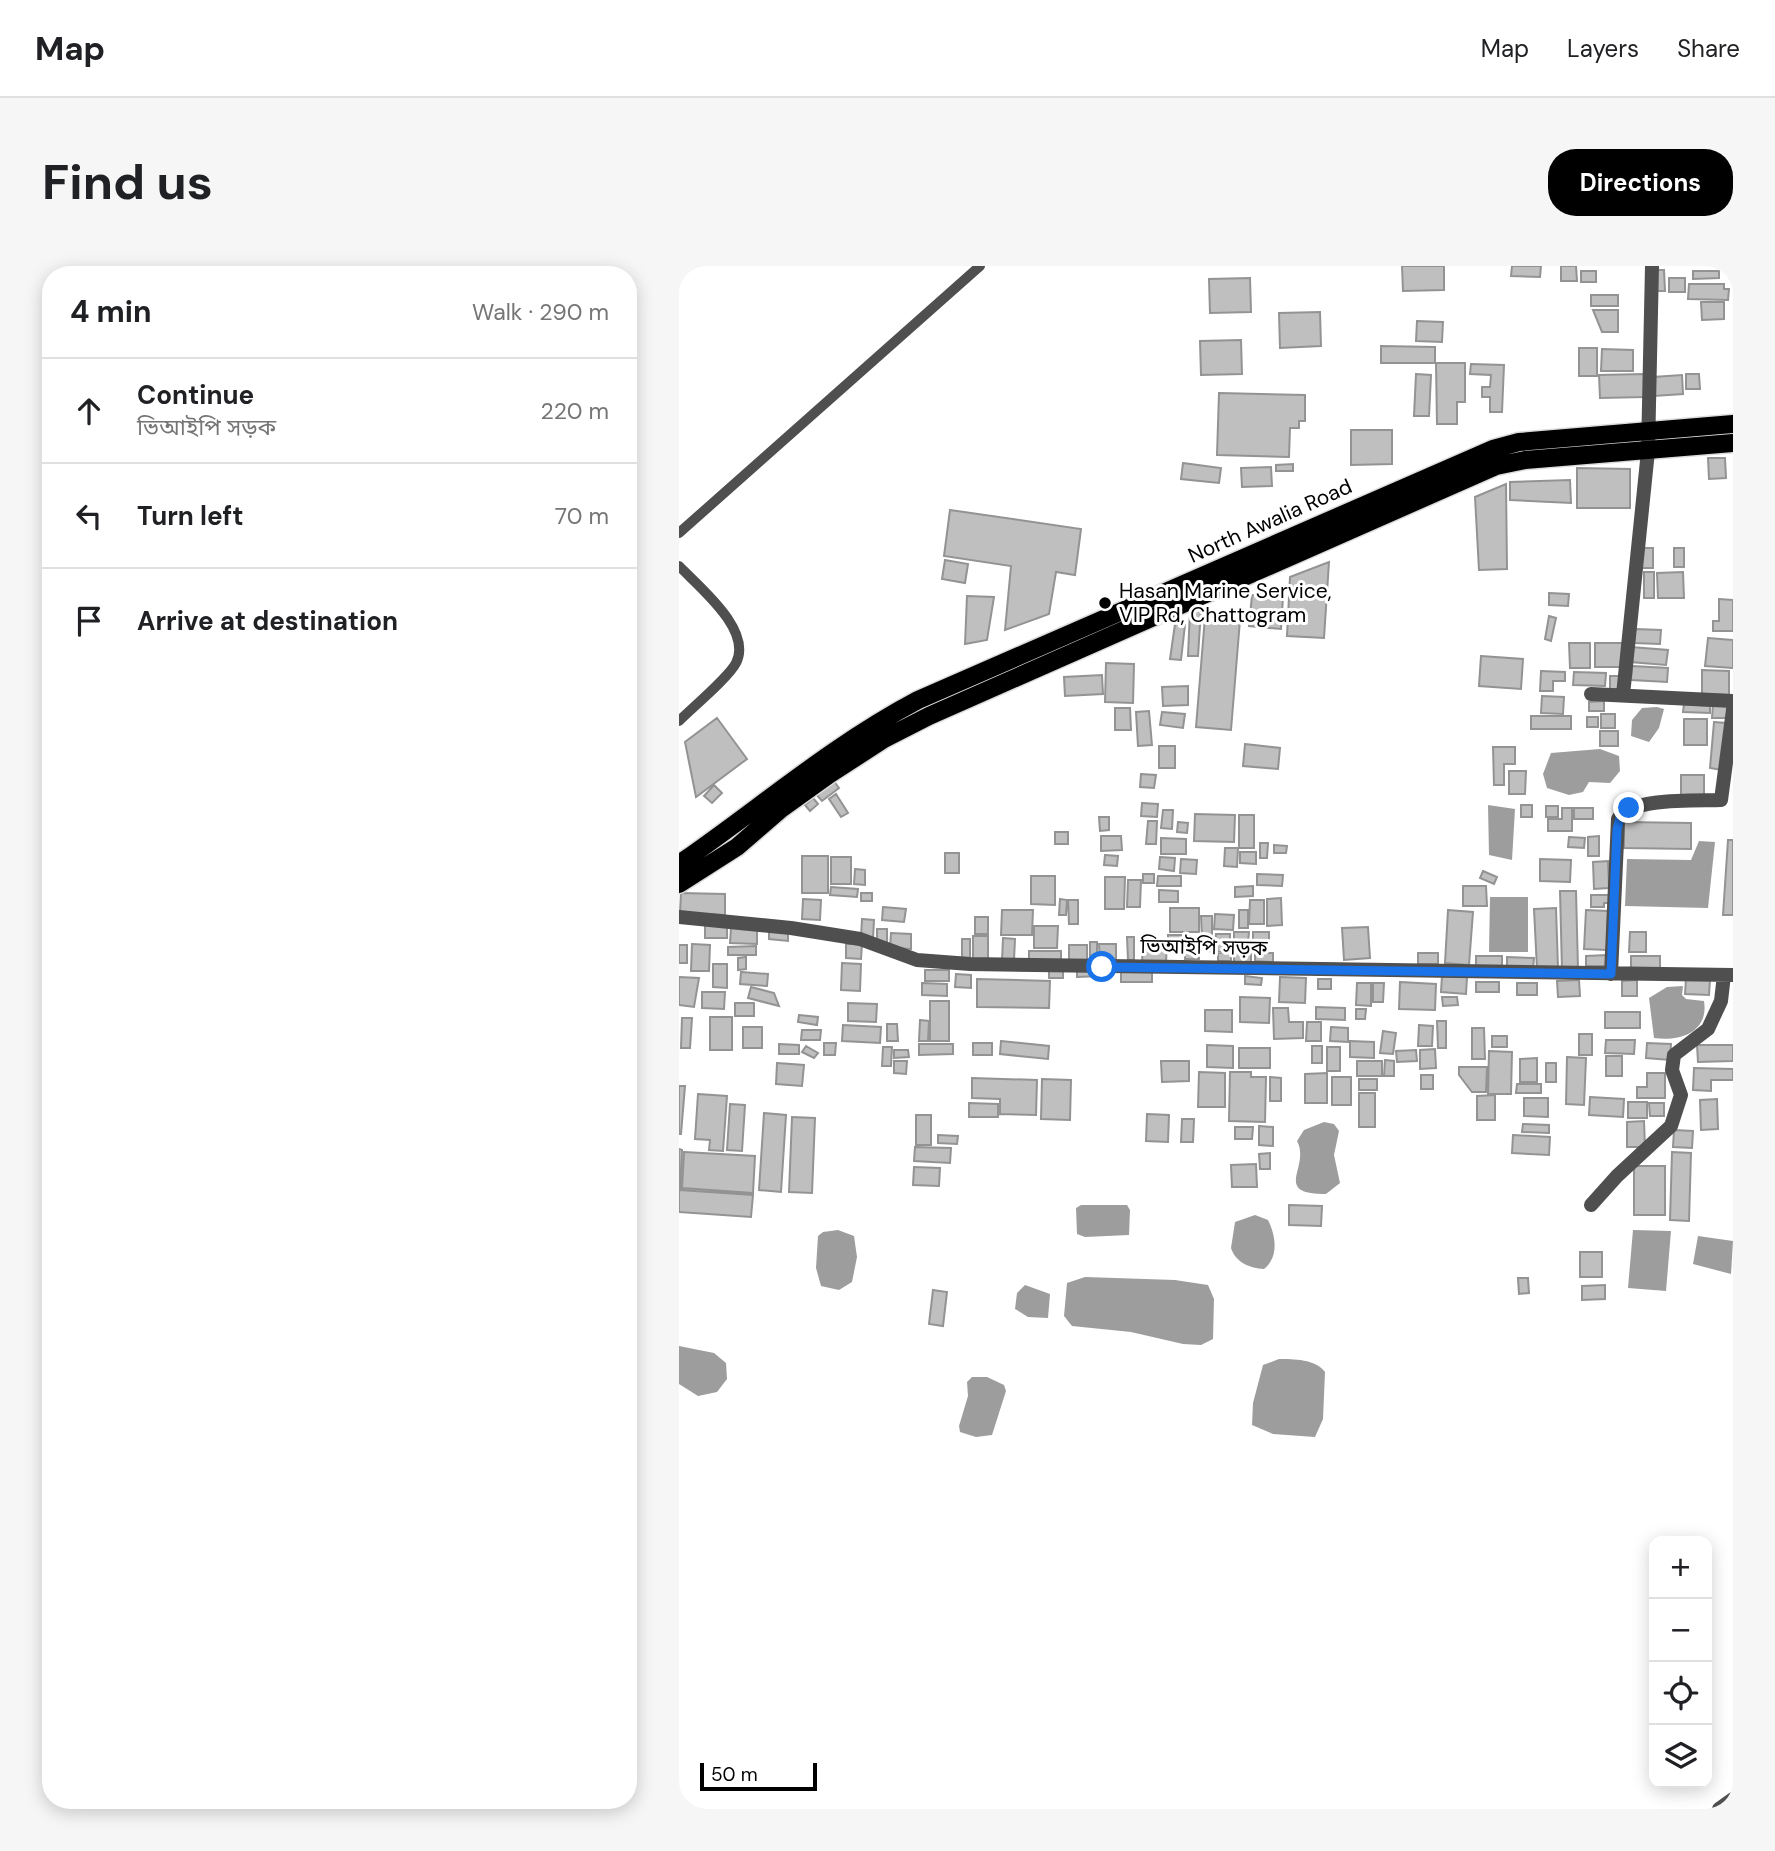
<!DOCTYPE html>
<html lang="en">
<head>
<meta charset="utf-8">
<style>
	body { margin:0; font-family:"DM Sans","Noto Sans Bengali",sans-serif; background:#f6f6f6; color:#202124 }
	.controls { position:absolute; right:21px; bottom:21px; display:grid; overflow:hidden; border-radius:14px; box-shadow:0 4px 18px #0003 }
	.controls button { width:63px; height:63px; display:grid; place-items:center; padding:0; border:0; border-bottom:2px solid #e0e0e0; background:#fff; color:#202124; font:35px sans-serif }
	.scale { position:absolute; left:21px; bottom:18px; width:117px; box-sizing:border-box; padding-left:7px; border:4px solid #000; border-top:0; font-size:19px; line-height:24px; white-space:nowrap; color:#000; -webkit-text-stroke:5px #fff; paint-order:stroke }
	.stop { position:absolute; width:21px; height:21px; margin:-16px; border:5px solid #1a73e8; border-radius:50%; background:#fff }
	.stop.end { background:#1a73e8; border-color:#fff; box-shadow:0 2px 7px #0008 }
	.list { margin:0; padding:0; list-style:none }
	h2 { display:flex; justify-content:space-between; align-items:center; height:91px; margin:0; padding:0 28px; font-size:30px }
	h2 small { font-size:23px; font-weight:400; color:#757577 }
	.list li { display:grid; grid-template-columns:46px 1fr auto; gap:21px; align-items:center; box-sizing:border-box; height:105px; padding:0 28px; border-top:2px solid #e0e0e0 }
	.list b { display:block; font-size:26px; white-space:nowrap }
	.list p { margin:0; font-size:23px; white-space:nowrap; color:#757577 }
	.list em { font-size:23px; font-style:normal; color:#757577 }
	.icon { flex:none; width:38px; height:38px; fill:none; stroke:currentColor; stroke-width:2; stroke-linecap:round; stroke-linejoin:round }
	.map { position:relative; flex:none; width:1054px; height:1543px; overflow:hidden; border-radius:28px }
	header { display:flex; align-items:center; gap:42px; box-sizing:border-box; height:98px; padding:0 35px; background:#fff; border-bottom:2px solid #e0e0e0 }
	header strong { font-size:33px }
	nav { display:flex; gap:38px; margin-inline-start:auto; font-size:24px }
	.intro { display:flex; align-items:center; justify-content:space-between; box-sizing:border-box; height:168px; padding:0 42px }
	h1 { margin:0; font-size:49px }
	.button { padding:18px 32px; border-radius:28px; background:#000; color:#fff; font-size:24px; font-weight:700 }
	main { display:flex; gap:42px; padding:0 42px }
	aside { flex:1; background:#fff; border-radius:28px; box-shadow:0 4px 18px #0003 }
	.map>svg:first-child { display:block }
</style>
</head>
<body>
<header>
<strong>Map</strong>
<nav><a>Map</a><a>Layers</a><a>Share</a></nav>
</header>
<div class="intro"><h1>Find us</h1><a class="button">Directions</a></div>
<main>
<aside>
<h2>4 min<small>Walk · 290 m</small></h2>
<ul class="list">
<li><svg class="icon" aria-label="ahead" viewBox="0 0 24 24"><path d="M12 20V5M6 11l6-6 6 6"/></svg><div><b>Continue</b><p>ভিআইপি সড়ক</p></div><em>220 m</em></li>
<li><svg class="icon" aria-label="left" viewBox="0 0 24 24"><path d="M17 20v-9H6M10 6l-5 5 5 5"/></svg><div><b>Turn left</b></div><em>70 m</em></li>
<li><svg class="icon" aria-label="arrive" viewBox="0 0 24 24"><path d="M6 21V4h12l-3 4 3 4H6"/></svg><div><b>Arrive at destination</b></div></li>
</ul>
</aside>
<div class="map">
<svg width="1054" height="1543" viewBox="0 0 1054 1543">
	<rect width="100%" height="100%" fill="#fff"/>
	<path fill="#9d9d9d" d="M978,441L985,443L980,462L970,476L952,470L953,454L963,442Z
		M921,483L940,490L941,505L931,517L910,516L904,526L890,529L868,522L864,508L872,487Z
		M809,539L836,543L833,594L810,589Z
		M1020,575L1036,576L1029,642L946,640L948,593L1012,594Z
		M811,631H849V686H810Z
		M1004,720L1003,729L1007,733L1025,735C1030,766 1001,776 975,772L970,732L988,721Z
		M645,856L655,858L660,865L655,889L661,917L647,928C592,928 632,901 618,875L625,864Z
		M402,939H448L451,944L450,969L406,971L398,968L397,942Z
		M576,949L589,954C597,970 600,991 585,1003C571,1002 557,997 552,982L556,956Z
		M159,964L175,970L178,991L173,1016L160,1024L142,1020L137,1002L139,970L144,966Z
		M954,964L992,965L987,1025L949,1022Z
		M1019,970L1054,975L1052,1008L1014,998Z
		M406,1011L496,1014L529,1019L535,1033L534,1073L522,1079L504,1078L452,1066L393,1060L385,1050L388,1017Z
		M346,1019L371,1028L369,1052L349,1051L336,1043L338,1027Z
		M0,1080L35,1087L47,1097L48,1113L38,1126L19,1130L0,1118Z
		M600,1093C614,1093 637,1093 646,1106L644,1153L636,1171L594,1168L573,1159L574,1137L584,1099Z
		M293,1111H308L325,1119L327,1125L313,1169L297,1171L281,1166L280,1160L289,1130L288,1116Z"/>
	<path fill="#bfbfbf" stroke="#939393" stroke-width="2" d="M723,0H765V24L724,25Z
		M833,0H862L861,11L832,10Z
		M882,0H897L898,15H882Z
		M973,4H985L986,25H973Z
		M902,5H917V16H902Z
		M1014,5H1040V12L1014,13Z
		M571,12L572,46L531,47L530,13Z
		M990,12H1006V26H990Z
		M1010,18H1045V23H1050L1049,34L1009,33Z
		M912,29H939V40H912Z
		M1022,36H1045V53L1023,54Z
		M914,44H939V66H923Z
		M641,46L642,80L601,82L600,47Z
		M738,55L764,56L763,76L737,75Z
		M562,74L563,108L522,109L521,75Z
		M702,80L756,81V97H702Z
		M900,82H918V110H900Z
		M923,83L954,84V105H922Z
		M757,97H786V136H778V158H758Z
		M792,98L825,99L823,146H811V131H803V121H811L812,109L791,108Z
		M737,108L752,109L750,150H735Z
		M965,108L966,131L921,132L920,109Z
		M1007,108H1020L1021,123H1007Z
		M1003,109L1004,128L975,130L974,111Z
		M540,127L626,129V155H620V162H611L610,191L538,189Z
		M672,164H713V198L672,199Z
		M1029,192H1046L1047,212L1030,213Z
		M504,197L542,202L540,217L502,213Z
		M614,198V205H597V199Z
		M592,201L593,220L563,221L562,202Z
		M898,202L951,203V242H898Z
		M891,214L892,237L831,234V216Z
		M827,218L828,303L800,304L796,231Z
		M271,244L402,263L396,309L377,306L370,348L326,364L332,300L265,290Z
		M963,282H974V302H963Z
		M995,282H1005V301H995Z
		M266,294L289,298L286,317L263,313Z
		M650,296L645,372L608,370L611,311Z
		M965,306H975V332H965Z
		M1004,306L1005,332H979L978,307Z
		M870,327L890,328L889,340L870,339Z
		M573,329L604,331L602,363L570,360Z
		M288,330L315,331L308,374L286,378Z
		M1040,333L1054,334V365H1034V355H1040Z
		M511,344H522L519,390H509Z
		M870,350L877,352L872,375L866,373Z
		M526,351L561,354L552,464L517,461Z
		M496,358L506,359L502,394L491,393Z
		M956,363L982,364L981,378L955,377Z
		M1029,372L1054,374V402L1026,400Z
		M890,377H911V402H891Z
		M916,377H944V401H916Z
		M952,381L989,384L987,399L951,396Z
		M802,390L844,393L842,423L800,420Z
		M427,397L455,398L454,437L426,436Z
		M953,400L989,402L988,416L952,414Z
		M1023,404L1050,405V429L1023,428Z
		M862,405L886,406V415H874V425H861Z
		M895,406L927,407L926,420L894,419Z
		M423,409L424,428L386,430L385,411Z
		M931,410H942V423H931Z
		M509,420V439L484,440L483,421Z
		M863,430L885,431L884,448L862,447Z
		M925,435V445H910V436Z
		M1005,438L1031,440V447L1004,446Z
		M1034,438H1048V452H1033Z
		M436,442H451L452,464H436Z
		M470,445L473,479L459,480L457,446Z
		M483,446L506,448L504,462L481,459Z
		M922,448H936V462H922Z
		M852,450H892V463H852Z
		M908,451H919V461H908Z
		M38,452L68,493L17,531L6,476Z
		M1005,453H1028V479H1005Z
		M1035,456L1047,457L1043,504L1031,502Z
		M921,465H939V480H921Z
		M566,478L601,482L599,503L564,500Z
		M480,480H496V502H480Z
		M814,481H836V498H825V519H815Z
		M830,505H847L846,528H830Z
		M462,508L477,509L475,522L461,521Z
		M1002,509H1025V533H1002Z
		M154,514L160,522L143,535L137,528Z
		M35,519L43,527L33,537L25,530Z
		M157,528L169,547L162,551L150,533Z
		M134,532L139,538L131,545L126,539Z
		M463,537L479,538L478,551L462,550Z
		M842,539H853V551H842Z
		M867,540H879V551H867Z
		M883,542H893V565H869V553H883Z
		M895,542H914V553H895Z
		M484,544H494L493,563L482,562Z
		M516,548L556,549L555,576L515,575Z
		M560,549H575V582H560Z
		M420,551H430V564L421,565Z
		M469,555H478L477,578H467Z
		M499,556L509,557L508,567L498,566Z
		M945,556L1012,557V583L945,582Z
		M376,566H389V578H376Z
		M422,570H442L443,584L422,585Z
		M920,570V590H909V571Z
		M890,571L906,572L905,582L889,581Z
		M482,572L507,573V588H482Z
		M1049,574H1054V649H1044Z
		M581,577H589L588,592H581Z
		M595,579L608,580L607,587H595Z
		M546,582H559L558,601L545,600Z
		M561,586H577V598L561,597Z
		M266,587H280V607H266Z
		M426,589L439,590L438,600L425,599Z
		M123,590H149V627H123Z
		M152,591H172V618H152Z
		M481,591L496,592L495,605L480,603Z
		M502,593L518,594L517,608L501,607Z
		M861,593L892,594L891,616L861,615Z
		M929,595L930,622L915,623L914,596Z
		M176,603L186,604V619L175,618Z
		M804,605L818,611L815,618L801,612Z
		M464,608H475V617H464Z
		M578,608L604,609L603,620L578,619Z
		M352,610H376V639L352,638Z
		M479,610H502V620H478Z
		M426,611H446L445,643H426Z
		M449,614H462L461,641H448Z
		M574,620V630L556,631V621Z
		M784,620H807L808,640H784Z
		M152,621L179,623L178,631L151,629Z
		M480,624L499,625V636H480Z
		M881,625H897L899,703L883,704Z
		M2,627L46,628V649L1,647Z
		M182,627H193V635H182Z
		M912,629H931V637H925V641H912Z
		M602,632L603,659L588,660V633Z
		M124,633L142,634L141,654L123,653Z
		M381,633L388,634L387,649H380Z
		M389,634H399V658H390Z
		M571,634H585V658H570Z
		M204,641L227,643L225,656L203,654Z
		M491,642H520V666H491Z
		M877,642L879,702L858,703L855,643Z
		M323,644H354L353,669H322Z
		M560,644H569V662H560Z
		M769,644L794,646L790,699L766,697Z
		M907,644L929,645L928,684L905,683Z
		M536,648L555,649L554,664L535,663Z
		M522,650H533V672H523Z
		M296,651H309V668H296Z
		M183,653L195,654L194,672L182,671Z
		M26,659H48V672H26Z
		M355,660H379L378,682H355Z
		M689,661L691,692L665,694L663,662Z
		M52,662H78V678L51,677Z
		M198,663H208V677H198Z
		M90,664L109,665V675L90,673Z
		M555,666H570L569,676L555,675Z
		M574,666H590V679L574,680Z
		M951,666H967V686H950Z
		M212,667L232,668V683L211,682Z
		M537,668H551V676H536Z
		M489,669H502V677H489Z
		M294,670H309V696H294Z
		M448,671H455V694H449Z
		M324,672L336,673L335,694H323Z
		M506,672H520V693H506Z
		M283,673H291V693H283Z
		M411,676H418V696H411Z
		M464,676L488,677L487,697L463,696Z
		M528,677H543V686L528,685Z
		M13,678L31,679L30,705H12Z
		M167,678H183L182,693L167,692Z
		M420,678H437V695L421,696Z
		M0,679H8V697H0Z
		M390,679H408V695H390Z
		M555,679L572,680V697L555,696Z
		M77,680V689H49V681Z
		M350,685H382V697H350Z
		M539,687H552V695H539Z
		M576,687H594V696L576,695Z
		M739,687H759V698H739Z
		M928,689L929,700H907V690Z
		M797,690H823V702H797Z
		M952,690H981V705L952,704Z
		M67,691V703L59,704V692Z
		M828,691L855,692L854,703L828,702Z
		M163,697L182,698L181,725L162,724Z
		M34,698H48V722L34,721Z
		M421,702L422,710L398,711V703Z
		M246,704H270V715H246Z
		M370,704H384V712H370Z
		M442,704H473V716H442Z
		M62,706L89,708L88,720L61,718Z
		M277,708L292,709V722L276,721Z
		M566,710L583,712L582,719L566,718Z
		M763,710L788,711L787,728L762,726Z
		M0,711L20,712L15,741L0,739Z
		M601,711L627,712L626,737L600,736Z
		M1007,712L1031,714L1030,729L1006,728Z
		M298,713L371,715L370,742L298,741Z
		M639,713H652V723H639Z
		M900,714L901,730L879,731L878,715Z
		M958,714V730H943V715Z
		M721,716L757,718L756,744L720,743Z
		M797,716H820V726H797Z
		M243,717L268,718V730L243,729Z
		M678,717H692V740L677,739Z
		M694,717H705L704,736H694Z
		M838,717H858V729H838Z
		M72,721L95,727L100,740L69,732Z
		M23,726H46L45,743L23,742Z
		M561,731L591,732L590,757L561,756Z
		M763,731H778L779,739L764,740Z
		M251,735H270V775H251Z
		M56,737H75V750H56Z
		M169,737L198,738L197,756L169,755Z
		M637,741L666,742V754L637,753Z
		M594,742H609L610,756H624V772L595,773Z
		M677,743H687L686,753H677Z
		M526,744H553V766L526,765Z
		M926,746H961V762H926Z
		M120,749L139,751L138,759L119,756Z
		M31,751H53V784H31Z
		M3,752H13L11,782H2Z
		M241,754L250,755L249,775H240Z
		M758,755H767V782H759Z
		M628,756H642V775H627Z
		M208,758H218L219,775H208Z
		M164,759L202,761L201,777L163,775Z
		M740,759L754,760L753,780H739Z
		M64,761H83V782H64Z
		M652,761L669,762V776L651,775Z
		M793,762H805L806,793H793Z
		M123,764H142L141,774H122Z
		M704,765L717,767L714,788L701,787Z
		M900,768H913V789H900Z
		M813,770H828V781H813Z
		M927,774H956L955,788L926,787Z
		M322,775L370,780L369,793L321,788Z
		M671,775L695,776V792L671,791Z
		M145,777H157L156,789H145Z
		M294,777H313V789H294Z
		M968,777L992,778L991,794L967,792Z
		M100,778L120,779V788H100Z
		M240,778H274V788L240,789Z
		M528,779L554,780V802L528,801Z
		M1018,779H1054V795L1019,796Z
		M127,780L139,787L135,792L123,786Z
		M633,780H643V797H633Z
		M204,781H213L212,800H203Z
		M648,781H661V805H648Z
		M560,782H591V802H560Z
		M756,783L757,802L741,803V784Z
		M215,784H229L230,791L215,792Z
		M737,784L738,795L718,796L717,785Z
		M810,785L833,786L832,828H809Z
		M927,790H943V810H927Z
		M888,791L907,792L905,839L887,838Z
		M858,792V816H841V793Z
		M706,794L715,795V810H705Z
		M215,795H228L227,808L215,807Z
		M482,795H510V815L483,816Z
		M678,795H703V810H678Z
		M98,797L125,799L123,820L97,818Z
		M867,797H877V816H867Z
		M780,801H808L807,826H793L780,809Z
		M1015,802L1054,803V814H1032V825L1014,824Z
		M520,806L546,807V841H519Z
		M551,806H572V811H587L586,856L550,855Z
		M648,807V837H626V808Z
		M968,807H986V832H958V821H968Z
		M742,809H754V823H742Z
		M591,811L602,812V835H591Z
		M653,811H672V839H653Z
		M293,812L358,814L357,849L321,848V833L293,832Z
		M363,813L392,814L391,854L362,853Z
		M680,813H698V824H680Z
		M838,818H862V827H837Z
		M0,820H6L2,868H0Z
		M680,827H696V861H680Z
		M19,828L48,830L44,885L30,884L31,874L16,873Z
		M816,829V854H798V830Z
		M911,831L945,833L944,851L910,849Z
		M845,832H869V851L845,850Z
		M1038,833L1039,863L1022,864L1021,834Z
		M949,836H968V852H949Z
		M290,837L319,838V851H290Z
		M970,837H985V850H971Z
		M51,838L66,839L63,885L48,884Z
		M85,847L107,849L102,926L80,924Z
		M468,848L490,849L489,876L467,875Z
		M237,849H252V879H237Z
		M113,851L136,852L133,927L110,926Z
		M503,853H515L514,876H502Z
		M965,855L966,881H948V856Z
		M844,858L870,859V867L843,866Z
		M580,860L594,861V880L580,879Z
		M556,861H574L573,873H556Z
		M995,864L1014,865L1013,882L994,881Z
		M259,869L279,870L278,878L259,877Z
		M834,869L871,871L870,889L833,887Z
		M236,881L272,882L271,897L235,895Z
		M0,883L3,884L1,924L74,929L72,951L0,946Z
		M5,886L76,890L74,927L3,922Z
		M993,886L1012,887L1010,955L991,954Z
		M591,887V903H581L580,888Z
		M577,898L578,921H553L552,899Z
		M955,900H986V949H955Z
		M235,901L261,902L260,920L234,919Z
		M610,939L643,940L642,960L610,959Z
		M901,986H923V1011H901Z
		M839,1012H849L850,1027L840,1028Z
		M926,1019V1033L903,1034V1020Z
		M254,1024L268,1026L264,1060L250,1058Z"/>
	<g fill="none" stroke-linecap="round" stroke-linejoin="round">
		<defs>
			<path id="primary" d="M0,598C80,543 152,480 239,434L814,183L840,176L1054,158
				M0,618L58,581L102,543L151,508L205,473L250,450L817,200L846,194L1054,177"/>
		</defs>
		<use href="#primary" stroke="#dbdbdb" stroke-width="21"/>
		<path stroke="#4f4f4f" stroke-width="10" d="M0,267L301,0
			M0,300C20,321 74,364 57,397C50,411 13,442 0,455"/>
		<path stroke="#4f4f4f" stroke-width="14" d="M912,428L1054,435
			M944,429L969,185L973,0
			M0,651L112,662L181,673L238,694L291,698L1054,709
			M932,708L939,553C952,531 1018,535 1042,534L1054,444
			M912,939L938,910L992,860L1002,829L993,804L995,789L1029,763L1042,735L1045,709
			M1040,1543L1054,1533"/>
		<use href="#primary" stroke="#000" stroke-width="18"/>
	</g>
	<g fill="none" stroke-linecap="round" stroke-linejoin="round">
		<path stroke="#1a73e8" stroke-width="9" d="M423,701L932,708L938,564L942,547L950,542"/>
	</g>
	<circle fill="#000" stroke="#fff" stroke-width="2.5" cx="426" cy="337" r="7"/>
	<g text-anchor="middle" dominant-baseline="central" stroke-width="6" stroke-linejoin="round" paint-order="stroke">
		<g font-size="21" fill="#000" stroke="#fff">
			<text transform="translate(591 255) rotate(-24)">North Awalia Road</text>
			<text transform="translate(525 681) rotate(1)">ভিআইপি সড়ক</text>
		</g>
		<g font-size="21" fill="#000" stroke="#fff" text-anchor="start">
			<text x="440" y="325">Hasan Marine Service,<tspan x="440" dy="24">VIP Rd, Chattogram</tspan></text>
		</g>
	</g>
</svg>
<div class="controls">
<button>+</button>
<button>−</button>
<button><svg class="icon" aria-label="locate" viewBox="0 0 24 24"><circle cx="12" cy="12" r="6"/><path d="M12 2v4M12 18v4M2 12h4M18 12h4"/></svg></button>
<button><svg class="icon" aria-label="layers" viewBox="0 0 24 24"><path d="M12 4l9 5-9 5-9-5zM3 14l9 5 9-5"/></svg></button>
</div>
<div class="scale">50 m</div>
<div class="stop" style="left:423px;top:701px"></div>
<div class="stop end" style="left:950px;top:542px"></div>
</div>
</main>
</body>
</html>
